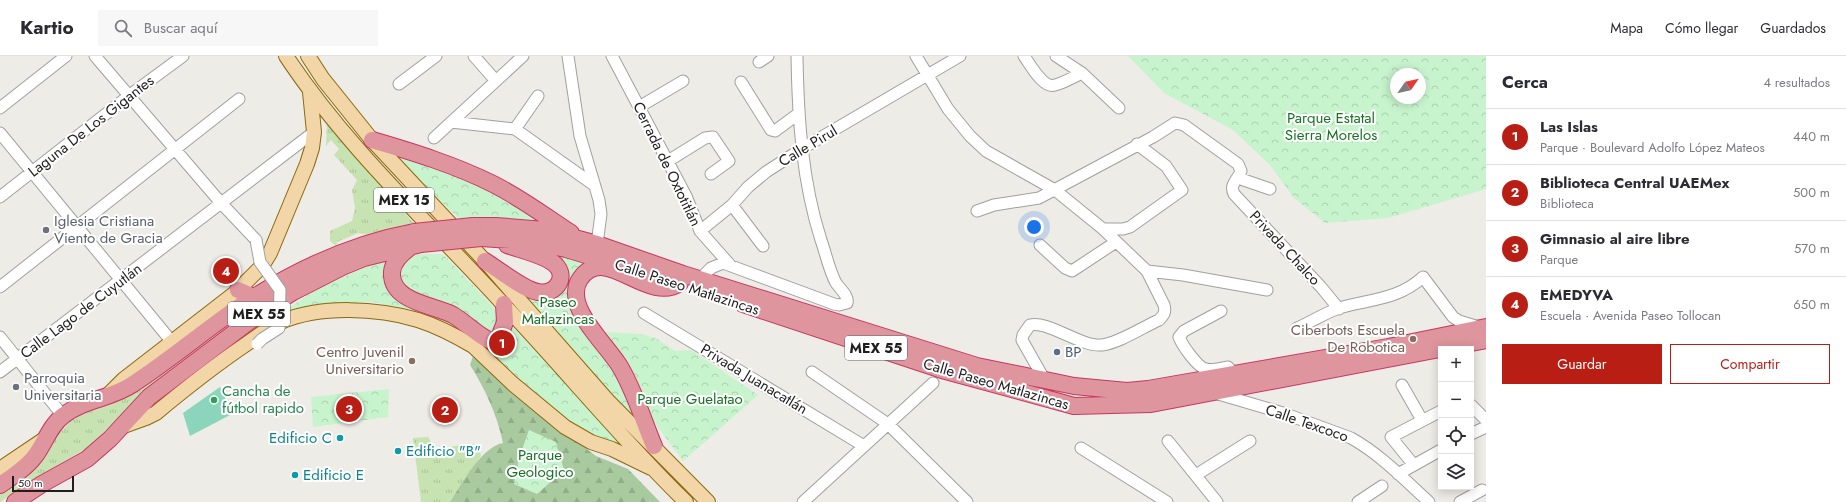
<!DOCTYPE html>
<html lang="es">
<head>
<meta charset="utf-8">
<style>
	body { margin:0; font-family:Jost,sans-serif; background:#f7f7f7; color:#2b2b33 }
	.controls { position:absolute; right:12px; bottom:12px; display:grid; overflow:hidden; border-radius:0px; box-shadow:0 2px 10px #0003 }
	.controls button { width:36px; height:36px; display:grid; place-items:center; padding:0; border:0; border-bottom:1px solid #e1e1e2; background:#fff; color:#2b2b33; font:20px sans-serif }
	.compass { position:absolute; left:1390px; top:12px; width:36px; height:36px; border-radius:50%; background:#fff; box-shadow:0 2px 10px #0003; rotate:56deg }
	.scale { position:absolute; left:12px; bottom:10px; width:62px; box-sizing:border-box; padding-left:4px; border:2px solid #1f1f1f; border-top:0; font-size:11px; line-height:14px; white-space:nowrap; color:#1f1f1f; -webkit-text-stroke:3px #fff; paint-order:stroke }
	.you { position:absolute; left:1034px; top:171px; width:14px; height:14px; margin:-10px; border:3px solid #fff; border-radius:50%; background:#1a73e8; box-shadow:0 0 0 6px #1a73e833 }
	.badge { display:grid; place-items:center; width:26px; height:26px; border-radius:50%; background:#b91e14; color:#fff; font-size:13px; font-weight:700 }
	.pin { position:absolute; translate:-50% -50%; border:2px solid #fff; box-shadow:0 1px 4px #0006 }
	.list { margin:0; padding:0; list-style:none }
	h2 { display:flex; justify-content:space-between; align-items:center; height:52px; margin:0; padding:0 16px; font-size:17px }
	h2 small { font-size:13px; font-weight:400; color:#7c7c81 }
	.list li { display:grid; grid-template-columns:26px 1fr auto; gap:12px; align-items:center; box-sizing:border-box; height:56px; padding:0 16px; border-top:1px solid #e1e1e2 }
	.list b { display:block; font-size:15px; white-space:nowrap }
	.list p { margin:0; font-size:13px; white-space:nowrap; color:#7c7c81 }
	.list em { font-size:13px; font-style:normal; color:#7c7c81 }
	.actions { display:flex; gap:8px; padding:12px 16px }
	.actions a { flex:1; padding:9px 0; border:1px solid #b91e14; border-radius:0px; text-align:center; font-size:14px; color:#b91e14 }
	.actions .main { background:#b91e14; color:#fff }
	.icon { flex:none; width:22px; height:22px; fill:none; stroke:currentColor; stroke-width:2; stroke-linecap:round; stroke-linejoin:round }
	.map { position:relative; flex:none; width:1486px; height:446px; overflow:hidden }
	header { display:flex; align-items:center; gap:24px; box-sizing:border-box; height:56px; padding:0 20px; background:#fff; border-bottom:1px solid #e1e1e2 }
	header strong { font-size:19px }
	nav { display:flex; gap:22px; margin-inline-start:auto; font-size:14px }
	.search { width:280px; height:36px; background:#f7f7f7; display:flex; align-items:center; gap:10px; box-sizing:border-box; padding:0 14px; border-radius:0px; color:#7c7c81; font-size:15px }
	main { display:flex }
	aside { flex:1; background:#fff }
	.map>svg:first-child { display:block }
</style>
</head>
<body>
<header>
<strong>Kartio</strong>
<div class="search"><svg class="icon" aria-label="search" viewBox="0 0 24 24"><circle cx="10" cy="10" r="6"/><path d="M15 15l6 6"/></svg>Buscar aquí</div>
<nav><a>Mapa</a><a>Cómo llegar</a><a>Guardados</a></nav>
</header>
<main>
<div class="map">
<svg width="1486" height="446" viewBox="0 0 1486 446">
	<defs>
		<pattern id="grass-tufts" width="24" height="20" patternUnits="userSpaceOnUse"><rect width="24" height="20" fill="#c7e3b1"/><path d="M3 7l-1-3M5 7V3M7 7l1-3M15 17l-1-3M17 17v-4M19 17l1-3" fill="none" stroke="#aac298"/></pattern>
		<pattern id="forest-firs" width="22" height="20" patternUnits="userSpaceOnUse"><rect width="22" height="20" fill="#a9c99f"/><path d="M5 1l3.5 6h-7zM16 11l3.5 6h-7z" fill="#91ac88"/></pattern>
		<pattern id="park-crowns" width="20" height="18" patternUnits="userSpaceOnUse"><rect width="20" height="18" fill="#c7f4cd"/><path d="M2 6a3 3 0 1 1 6 0M12 15a3 3 0 1 1 6 0" fill="none" stroke="#aad1b0"/></pattern>
	</defs>
	<rect width="100%" height="100%" fill="#eeece6"/>
	<path fill="url(#grass-tufts)" d="M327,65L416,170L368,179L358,177L337,186L336,190L330,185V175L352,165L355,152L352,134L357,124L334,99L339,93L331,84L326,90Z
		M502,173L533,177L567,186L657,212L934,301L1055,333L1060,334L1062,337L1059,344L892,293L644,211L580,192L528,180L491,177L435,182L375,195L324,213L275,243L137,342L90,390L37,421L0,446V433L32,408L72,363L128,336L256,243L293,221L352,197L411,180L463,175Z
		M428,381L437,396L454,390L479,388L481,400L450,446H421L413,382Z"/>
	<path fill="url(#forest-firs)" d="M473,300L531,352L596,400L628,413L660,446H450C462,428 481,391 503,387C497,358 485,333 470,309Z"/>
	<path fill="url(#park-crowns)" fill-rule="evenodd" d="M1128,0H1486V133L1388,162L1325,167L1294,142L1270,109L1233,74L1164,37ZM1396,18H1420V42H1396Z
		M395,100L438,111L486,131L542,164L458,162Z
		M523,190L593,208L572,227L617,317L640,368L515,230L531,239L565,220Z
		M418,198H443L630,395L584,378L559,358L498,303L456,271L413,254L373,246L320,248L278,259L320,231L371,209Z
		M603,276L643,278L657,283L675,295L691,294L758,339L683,405L654,366L636,321Z
		M389,333L388,361L313,371L311,341Z
		M529,374L556,386L564,414L537,438L514,428L519,402Z"/>
	<path fill="#8cd5bd" d="M220,331L232,358L190,380L183,357Z"/>
	<g fill="none" stroke-linecap="round" stroke-linejoin="round">
		<defs>
			<path id="minor" d="M95,0L221,147L256,184
				M474,0L496,25
				M568,0L580,80L599,144L601,158L597,188
				M612,0L686,140L700,175L731,210
				M916,0L948,53L970,80L986,95L1055,134L1103,173L1147,215L1164,249C1166,256 1164,259 1159,264C1143,271 1119,287 1102,289C1080,291 1048,264 1030,269L1023,279L1022,284L1044,323
				M1024,0C1030,8 1043,33 1055,29C1064,27 1073,21 1082,17
				M1056,0L1082,17L1119,52
				M759,6L768,0
				M741,26L771,74L775,75L798,58
				M399,28L436,0
				M639,51L683,25
				M0,52L66,0
				M451,66L515,73L594,129
				M515,73L538,40
				M0,77L172,286
				M434,82L523,0
				M668,105L705,82L713,81L729,105L711,118
				M1238,122L1270,133
				M0,141L130,39L183,0
				M732,149L763,190
				M977,155L994,149L1039,142L1153,81L1175,67L1184,69L1238,108L1241,115C1238,124 1229,128 1234,138L1321,231L1339,253
				M1103,173H1123L1130,171L1182,134L1166,110L1137,88
				M700,175L732,149L748,131L766,116L803,92L960,0
				M1040,189L1065,212L1072,215L1116,186
				M1147,215L1183,219L1267,234
				M700,223L711,212L723,207L834,248L839,249L847,247C849,240 840,233 836,227C829,214 826,198 821,184C802,125 798,62 797,0
				M0,231L239,43
				M1221,255L1184,275L1179,281C1182,289 1198,312 1206,313C1212,315 1221,312 1228,311L1234,318
				M644,257L864,390
				M1297,272C1311,266 1325,257 1339,252C1370,243 1398,244 1423,221L1453,261L1459,265L1479,271
				M0,281L63,360
				M0,316L314,76
				M812,316L888,368L967,446
				M1402,329L1422,364
				M1215,337L1283,357L1351,382C1380,398 1405,424 1429,446
				M1471,349L1486,364
				M1471,378L1486,371
				M1168,385L1217,446
				M1081,392L1167,446
				M1413,408L1391,381L1441,355
				M1398,418L1441,394
				M1196,419L1250,385
				M803,446L933,327
				M1358,446L1382,430
				M1460,446L1482,434"/>
			<path id="major" d="M286,0C347,92 429,167 503,248C565,313 621,383 686,446
				M308,0L323,23L372,84L485,205L609,346L708,446
				M109,338L124,323L235,237L262,210L270,197L307,108L312,92L314,76L310,36
				M121,371L146,362L156,357C185,333 214,310 245,289C256,281 268,272 281,266C320,249 378,252 418,264C437,270 456,280 473,290L513,328L565,371L591,386L612,393L651,412
				M0,413L43,384"/>
			<path id="highway" d="M372,84C413,96 455,109 493,128C521,142 545,160 571,177
				M473,170H496L545,174L597,188L683,218L977,310L1074,330L1127,335L1148,333L1388,291L1486,271
				M481,182L527,185L566,193L645,217
				M409,192C401,198 393,205 392,216C390,246 434,249 453,259C465,266 482,283 492,285L499,282L505,266L504,248
				M485,205C498,213 524,234 538,236C557,240 570,218 552,206C540,198 521,194 507,189
				M238,234L254,241
				M743,248L942,314L1074,350L1151,348L1486,284
				M654,390C643,364 634,333 619,309C607,291 584,268 578,249C575,241 575,230 580,223C605,186 647,249 680,227
				M0,429C12,421 26,412 35,400C45,387 50,369 64,359C85,343 111,343 133,328C167,306 199,279 233,255C287,218 349,188 414,176
				M15,446L42,428L87,403L110,383L149,341L267,252L293,236L342,211L364,202L421,188"/>
		</defs>
		<use href="#minor" stroke="#a0a0a0" stroke-width="13"/>
		<use href="#major" stroke="#8a690f" stroke-width="16"/>
		<use href="#highway" stroke="#c93660" stroke-width="18"/>
		<use href="#minor" stroke="#fff" stroke-width="11"/>
		<use href="#major" stroke="#f2d6a7" stroke-width="14"/>
		<use href="#highway" stroke="#de959e" stroke-width="16"/>
		<defs>
			<path id="minor-bridge" d="M256,184L260,206L280,234L279,272L262,283L257,288"/>
			<path id="highway-bridge" d="M414,176L473,170
				M421,188L481,182"/>
		</defs>
		<use href="#minor-bridge" stroke="#a0a0a0" stroke-width="13" stroke-linecap="butt"/>
		<use href="#highway-bridge" stroke="#c93660" stroke-width="18" stroke-linecap="butt"/>
		<use href="#minor-bridge" stroke="#fff" stroke-width="11"/>
		<use href="#highway-bridge" stroke="#de959e" stroke-width="16"/>
	</g>
	<g fill="#6b7280" stroke="#fff" stroke-width="1.5">
		<circle cx="46" cy="174" r="4"/>
		<circle cx="16" cy="331" r="4"/>
	</g>
	<g fill="#8d6e63" stroke="#fff" stroke-width="1.5">
		<circle cx="1413" cy="283" r="4"/>
		<circle cx="412" cy="305" r="4"/>
	</g>
	<circle fill="#5c6f8a" stroke="#fff" stroke-width="1.5" cx="1057" cy="296" r="4"/>
	<circle fill="#2e9e5b" stroke="#fff" stroke-width="1.5" cx="214" cy="344" r="4"/>
	<g fill="#0f9aa8" stroke="#fff" stroke-width="1.5">
		<circle cx="340" cy="382" r="4"/>
		<circle cx="398" cy="395" r="4"/>
		<circle cx="295" cy="419" r="4"/>
	</g>
	<g text-anchor="middle" dominant-baseline="central" stroke-width="4" stroke-linejoin="round" paint-order="stroke">
		<g fill="#fff" stroke="#626262" stroke-width="1">
			<rect x="374" y="132" width="60" height="24" rx="3"/>
			<rect x="228" y="246" width="62" height="24" rx="3"/>
			<rect x="845" y="280" width="62" height="24" rx="3"/>
		</g>
		<g font-size="14" font-weight="bold" fill="#1f1f1f">
			<text x="404" y="144">MEX 15</text>
			<text x="259" y="258">MEX 55</text>
			<text x="876" y="292">MEX 55</text>
		</g>
		<g font-size="15" fill="#177224" stroke="#fff">
			<text x="1331" y="62">Parque Estatal<tspan x="1331" dy="17">Sierra Morelos</tspan></text>
			<text x="558" y="246">Paseo<tspan x="558" dy="17">Matlazincas</tspan></text>
			<text x="690" y="343">Parque Guelatao</text>
			<text x="540" y="399">Parque<tspan x="540" dy="17">Geologico</tspan></text>
		</g>
		<g font-size="15" fill="#1f1f1f" stroke="#fff">
			<text transform="translate(91 70) rotate(-38)">Laguna De Los Gigantes</text>
			<text transform="translate(808 90) rotate(-31)">Calle Pirul</text>
			<text transform="translate(667 108) rotate(64)">Cerrada de Oxtotitlán</text>
			<text transform="translate(1285 192) rotate(47)">Privada Chalco</text>
			<text transform="translate(687 231) rotate(18)">Calle Paseo Matlazincas</text>
			<text transform="translate(81 255) rotate(-37)">Calle Lago de Cuyutlán</text>
			<text transform="translate(754 323) rotate(31)">Privada Juanacatlán</text>
			<text transform="translate(996 328) rotate(16)">Calle Paseo Matlazincas</text>
			<text transform="translate(1307 367) rotate(19)">Calle Texcoco</text>
		</g>
		<g font-size="15" fill="#5b616d" stroke="#fff" text-anchor="start">
			<text x="54" y="165">Iglesia Cristiana<tspan x="54" dy="17">Viento de Gracia</tspan></text>
			<text x="24" y="322">Parroquia<tspan x="24" dy="17">Universitaria</tspan></text>
		</g>
		<g font-size="15" fill="#785e54" stroke="#fff" text-anchor="end">
			<text x="1405" y="274">Ciberbots Escuela<tspan x="1405" dy="17">De Robotica</tspan></text>
			<text x="404" y="296">Centro Juvenil<tspan x="404" dy="17">Universitario</tspan></text>
		</g>
		<g font-size="15" fill="#4e5e75" stroke="#fff" text-anchor="start">
			<text x="1065" y="296">BP</text>
		</g>
		<g font-size="15" fill="#27864d" stroke="#fff" text-anchor="start">
			<text x="222" y="335">Cancha de<tspan x="222" dy="17">fútbol rapido</tspan></text>
		</g>
		<g font-size="15" fill="#0d838f" stroke="#fff" text-anchor="start">
			<text x="332" y="382" text-anchor="end">Edificio C</text>
			<text x="406" y="395">Edificio "B"</text>
			<text x="303" y="419">Edificio E</text>
		</g>
	</g>
</svg>
<div class="controls">
<button>+</button>
<button>−</button>
<button><svg class="icon" aria-label="locate" viewBox="0 0 24 24"><circle cx="12" cy="12" r="6"/><path d="M12 2v4M12 18v4M2 12h4M18 12h4"/></svg></button>
<button><svg class="icon" aria-label="layers" viewBox="0 0 24 24"><path d="M12 4l9 5-9 5-9-5zM3 14l9 5 9-5"/></svg></button>
</div>
<svg class="compass" viewBox="-18 -18 36 36"><path d="M0-13l5 13h-10z" fill="#e53935"/><path d="M0 13l5-13h-10z" fill="#7c7c81"/></svg>
<div class="scale">50 m</div>
<div class="you"></div>
<div class="pin badge" style="left:502px;top:287px">1</div>
<div class="pin badge" style="left:445px;top:354px">2</div>
<div class="pin badge" style="left:349px;top:353px">3</div>
<div class="pin badge" style="left:226px;top:215px">4</div>
</div>
<aside>
<h2>Cerca<small>4 resultados</small></h2>
<ul class="list">
<li><span class="badge">1</span><div><b>Las Islas</b><p>Parque · Boulevard Adolfo López Mateos</p></div><em>440 m</em></li>
<li><span class="badge">2</span><div><b>Biblioteca Central UAEMex</b><p>Biblioteca</p></div><em>500 m</em></li>
<li><span class="badge">3</span><div><b>Gimnasio al aire libre</b><p>Parque</p></div><em>570 m</em></li>
<li><span class="badge">4</span><div><b>EMEDYVA</b><p>Escuela · Avenida Paseo Tollocan</p></div><em>650 m</em></li>
</ul>
<div class="actions"><a class="main">Guardar</a><a>Compartir</a></div>
</aside>
</main>
</body>
</html>
